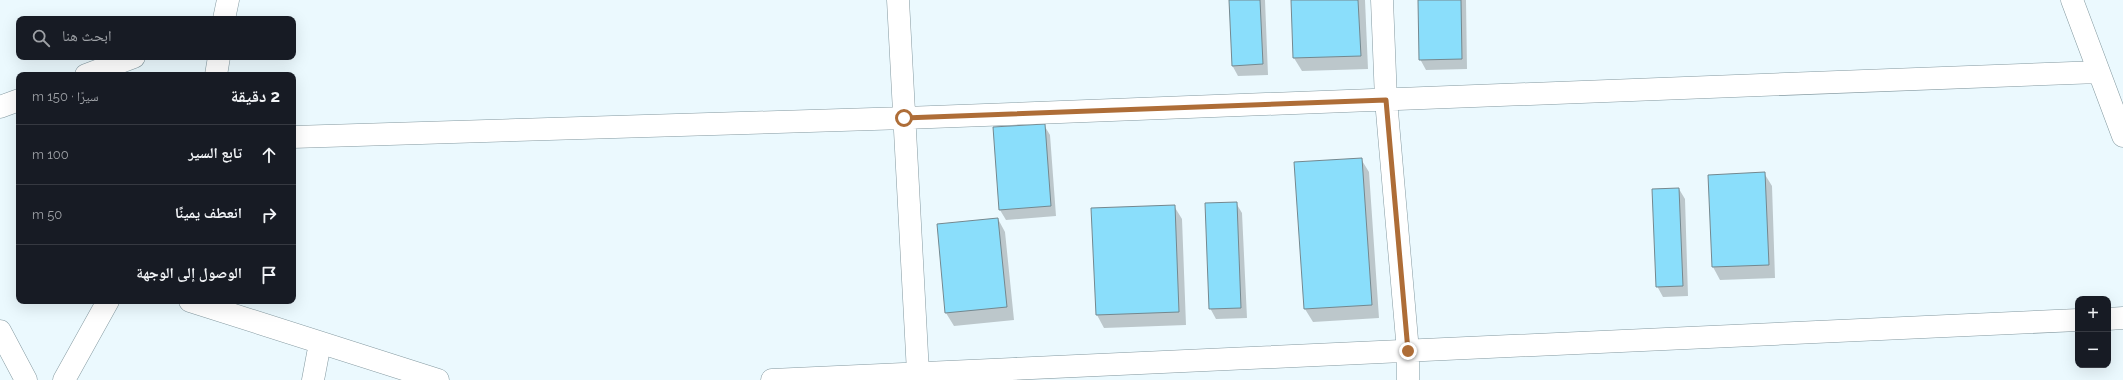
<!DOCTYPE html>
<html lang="ar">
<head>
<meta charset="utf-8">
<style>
	body { margin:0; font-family:Raleway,"Noto Naskh Arabic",sans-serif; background:#20242c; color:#f1f3f6; direction:rtl }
	.controls { position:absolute; right:12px; bottom:12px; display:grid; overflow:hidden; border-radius:8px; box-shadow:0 4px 16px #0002 }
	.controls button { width:36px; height:36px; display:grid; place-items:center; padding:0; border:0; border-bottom:1px solid #363941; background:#171b24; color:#f1f3f6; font:20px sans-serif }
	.stop { position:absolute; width:12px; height:12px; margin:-9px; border:3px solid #ae6d37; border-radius:50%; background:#fff }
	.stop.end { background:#ae6d37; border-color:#fff; box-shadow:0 1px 4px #0008 }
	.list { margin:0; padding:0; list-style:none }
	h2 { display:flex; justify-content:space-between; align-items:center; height:52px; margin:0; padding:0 16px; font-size:17px }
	h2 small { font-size:13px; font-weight:400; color:#9ea1a6 }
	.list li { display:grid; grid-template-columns:26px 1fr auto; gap:12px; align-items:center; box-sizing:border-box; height:60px; padding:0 16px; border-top:1px solid #363941 }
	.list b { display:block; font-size:15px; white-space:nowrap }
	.list em { font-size:13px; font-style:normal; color:#9ea1a6 }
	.icon { flex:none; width:22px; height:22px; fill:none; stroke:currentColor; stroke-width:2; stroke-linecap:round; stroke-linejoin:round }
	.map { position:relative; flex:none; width:2123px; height:380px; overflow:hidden; direction:ltr }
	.search { position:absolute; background:#171b24; box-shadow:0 4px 16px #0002; left:16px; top:16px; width:280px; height:44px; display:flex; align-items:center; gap:10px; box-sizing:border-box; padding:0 14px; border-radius:8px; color:#9ea1a6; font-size:15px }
	.panel { position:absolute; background:#171b24; box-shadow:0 4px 16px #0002; left:16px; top:72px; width:280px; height:232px; border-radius:8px; direction:rtl }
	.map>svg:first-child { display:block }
</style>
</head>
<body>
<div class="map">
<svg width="2123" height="380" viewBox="0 0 2123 380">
	<rect width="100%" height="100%" fill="#ebf9fe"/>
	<path fill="#0003" d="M1230,0H1265L1268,75L1238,76L1232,65Z
		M1292,0H1365L1368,69L1302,71L1294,58Z
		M1419,0H1466L1467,69L1426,70L1420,59Z
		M1044,125L1050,135L1056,216L1006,220L1000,210Z
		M1361,159L1369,172L1379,318L1313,322L1305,309Z
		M1764,173L1772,186L1775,278L1720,280L1713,267Z
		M1679,189L1685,199L1688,296L1663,297L1657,286Z
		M1236,203L1242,213L1247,318L1216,319L1210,308Z
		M1174,206L1182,219L1186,325L1104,328L1097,315Z
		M998,219L1005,232L1014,320L954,326L946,313Z"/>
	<path fill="#8adefb" stroke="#74888f" d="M1229,0H1260L1263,64L1232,66Z
		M1291,0H1358L1361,56L1293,58Z
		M1418,0H1461L1462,59L1419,60Z
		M1045,124L1051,206L999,210L993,127Z
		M1362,158L1372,305L1304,309L1294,162Z
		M1765,172L1769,265L1712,267L1708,175Z
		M1679,188L1683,286L1656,287L1652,189Z
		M1237,202L1241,308L1209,309L1205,203Z
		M1175,205L1179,312L1096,315L1091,208Z
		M998,218L1007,307L945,313L937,224Z"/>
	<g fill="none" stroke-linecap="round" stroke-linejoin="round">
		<defs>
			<path id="minor" d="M898,0L918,373
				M1382,0L1386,100L1408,351V380
				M2072,0L2123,136
				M224,19L228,0
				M86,75L134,57
				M216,75L219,57
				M0,107L19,100
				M293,137L905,118L2099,72
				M190,301L438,380
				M2108,319L2123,318
				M0,331L26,380
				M64,380L108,301
				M313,380L320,343
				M772,380L2078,320"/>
		</defs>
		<use href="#minor" stroke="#8499a0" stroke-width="23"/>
		<use href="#minor" stroke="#fff" stroke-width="22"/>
	</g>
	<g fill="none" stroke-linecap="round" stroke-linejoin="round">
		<path stroke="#ae6d37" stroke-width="5" d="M904,118L1386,100L1408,351"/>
	</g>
</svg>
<div class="controls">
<button>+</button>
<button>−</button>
</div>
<div class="stop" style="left:904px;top:118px"></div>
<div class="stop end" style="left:1408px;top:351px"></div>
<div class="search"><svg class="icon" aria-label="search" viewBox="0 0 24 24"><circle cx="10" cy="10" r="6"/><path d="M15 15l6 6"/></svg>ابحث هنا</div>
<section class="panel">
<h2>2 دقيقة<small>سيرًا · 150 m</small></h2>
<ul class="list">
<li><svg class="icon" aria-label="ahead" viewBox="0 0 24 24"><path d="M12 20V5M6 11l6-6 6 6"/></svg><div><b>تابع السير</b></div><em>100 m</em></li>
<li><svg class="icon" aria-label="right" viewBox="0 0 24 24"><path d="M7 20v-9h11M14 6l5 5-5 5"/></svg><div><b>انعطف يمينًا</b></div><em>50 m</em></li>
<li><svg class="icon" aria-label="arrive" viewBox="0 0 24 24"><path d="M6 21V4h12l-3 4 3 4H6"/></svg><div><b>الوصول إلى الوجهة</b></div></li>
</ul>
</section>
</div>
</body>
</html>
